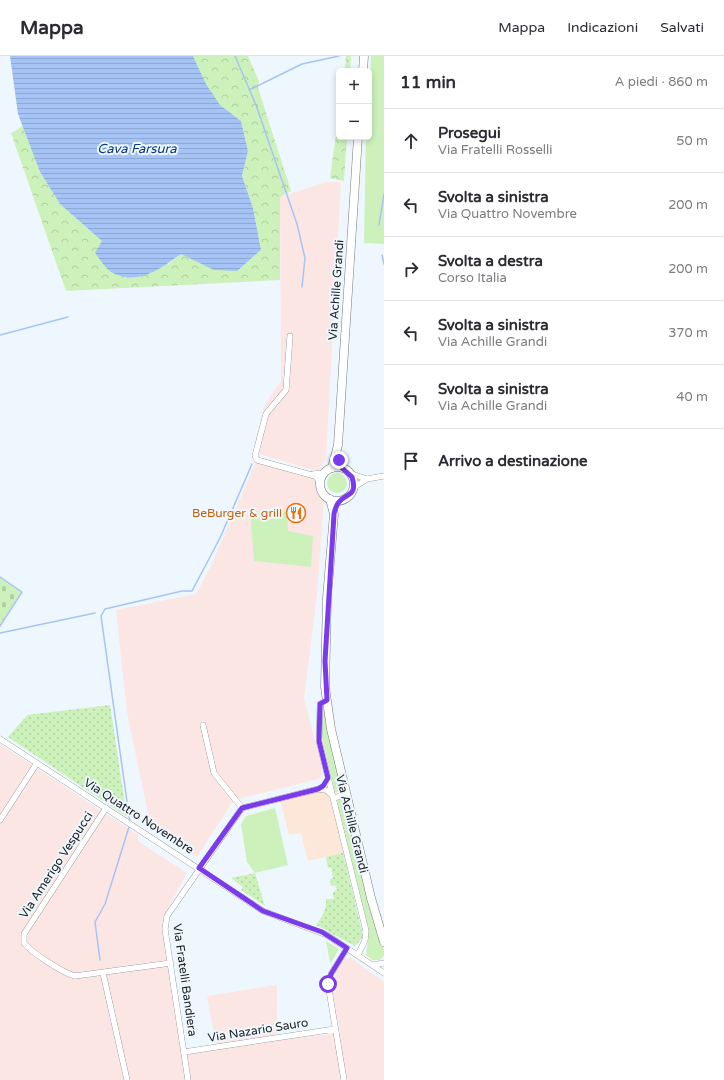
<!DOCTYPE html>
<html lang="it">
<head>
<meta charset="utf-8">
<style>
	body { margin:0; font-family:"Varela Round",sans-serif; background:#f2f2f3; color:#2b2b33 }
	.controls { position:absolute; right:12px; top:12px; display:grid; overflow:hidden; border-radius:6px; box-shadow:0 2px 6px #0003 }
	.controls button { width:36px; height:36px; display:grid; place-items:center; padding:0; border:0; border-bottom:1px solid #e1e1e2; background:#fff; color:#2b2b33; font:20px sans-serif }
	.stop { position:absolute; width:12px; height:12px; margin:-9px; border:3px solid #7c3aed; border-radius:50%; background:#fff }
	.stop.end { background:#7c3aed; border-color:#fff; box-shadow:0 1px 4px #0008 }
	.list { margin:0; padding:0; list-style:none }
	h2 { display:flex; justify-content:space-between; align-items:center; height:52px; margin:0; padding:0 16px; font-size:17px }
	h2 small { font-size:13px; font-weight:400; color:#7c7c81 }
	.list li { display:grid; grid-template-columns:26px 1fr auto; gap:12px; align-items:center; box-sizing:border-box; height:64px; padding:0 16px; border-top:1px solid #e1e1e2 }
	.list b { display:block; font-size:15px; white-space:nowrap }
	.list p { margin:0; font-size:13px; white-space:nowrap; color:#7c7c81 }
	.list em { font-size:13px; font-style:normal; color:#7c7c81 }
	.icon { flex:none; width:22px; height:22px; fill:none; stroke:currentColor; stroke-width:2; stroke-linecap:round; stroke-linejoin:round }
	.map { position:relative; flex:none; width:384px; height:1024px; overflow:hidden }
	header { display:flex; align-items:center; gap:24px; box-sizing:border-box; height:56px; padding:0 20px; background:#fff; border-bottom:1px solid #e1e1e2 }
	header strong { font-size:19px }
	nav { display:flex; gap:22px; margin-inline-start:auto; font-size:14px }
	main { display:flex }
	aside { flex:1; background:#fff }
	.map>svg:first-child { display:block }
</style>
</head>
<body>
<header>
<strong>Mappa</strong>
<nav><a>Mappa</a><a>Indicazioni</a><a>Salvati</a></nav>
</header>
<main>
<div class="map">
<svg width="384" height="1024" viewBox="0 0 384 1024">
	<defs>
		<pattern id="forest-crowns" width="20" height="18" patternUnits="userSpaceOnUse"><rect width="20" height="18" fill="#ccf1bb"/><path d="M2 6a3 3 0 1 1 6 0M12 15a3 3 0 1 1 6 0" fill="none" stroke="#afcea0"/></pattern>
		<pattern id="cemetery-stones" width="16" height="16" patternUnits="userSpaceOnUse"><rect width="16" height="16" fill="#ccf1bb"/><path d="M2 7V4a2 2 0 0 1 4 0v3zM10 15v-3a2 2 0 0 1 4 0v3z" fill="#afcea0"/></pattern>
		<pattern id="park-dots" width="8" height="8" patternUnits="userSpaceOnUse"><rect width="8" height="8" fill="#ccf1bb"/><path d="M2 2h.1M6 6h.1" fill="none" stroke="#afcea0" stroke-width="1.8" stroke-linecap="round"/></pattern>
		<pattern id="water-rules" width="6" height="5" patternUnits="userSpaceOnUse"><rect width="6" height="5" fill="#a5c4f5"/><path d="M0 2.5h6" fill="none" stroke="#8da8d2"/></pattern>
	</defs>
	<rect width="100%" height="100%" fill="#eef7fe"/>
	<path fill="#fce7d9" d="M342,728L343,797L308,805L301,777L289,779L280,744Z"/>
	<path fill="#fce6e3" d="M326,126H341L326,403L319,414H312L259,398L254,389L265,348L281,325L280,141Z
		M258,407L312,421L317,427L319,438L324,443L317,538L304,642L315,685L318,688L323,719L318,723L238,743L231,748L197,801L151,771L127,657L116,554L196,538L210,512L255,408Z
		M0,688L138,779V785L187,817L164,860L162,868L183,999L217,994L207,940L277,929V984L340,977L331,928L345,902H351L384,926V1024H0Z"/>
	<path fill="#ccf1bb" d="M371,0H384V188L364,187L366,81H369Z
		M327 427a10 10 0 1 1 20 0a10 10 0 1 1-20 0Z
		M250,455H287L288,475L313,480L311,511L254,505Z
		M321,654H325L341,734L339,736H335L322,681Z
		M343,742L368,842L384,894V900L380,904H372L366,899L369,875L337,744Z
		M275,752L288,809L255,817L247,806L241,768L246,760Z
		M326,885L339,893L331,907L330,906Z"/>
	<path fill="url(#forest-crowns)" d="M193,0H248L259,25L258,32L291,135L280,141V224L66,235L11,77L23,70L40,116L60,148L102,185L168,208L181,198L197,205L237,215L261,194L253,152L242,120L248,95L241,65L220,49L206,28Z
		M346,0H351L350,15H345Z
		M339,57V81H347L344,125L330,122Z"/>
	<path fill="url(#cemetery-stones)" d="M0,522L21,536L0,568Z"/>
	<path fill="url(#park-dots)" d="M110,649L127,761L8,681L27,659Z
		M343,797L362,875V882L355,890L316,869C322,862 327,852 326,843H334L333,836L337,834L335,829L331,830L330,823L333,822L331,811L328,812L326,801Z
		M255,817L265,850L241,834L243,831L231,822Z"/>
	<path fill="url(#water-rules)" d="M10,0H193L206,28L220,49L241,65L248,95L242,120L253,152L261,194L237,215L214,214L181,198C161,212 139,230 113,217C106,214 100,203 95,197L102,185L60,148L40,116L18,58Z"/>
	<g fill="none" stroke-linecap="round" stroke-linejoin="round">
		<path stroke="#a5c4f5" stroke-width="1.5" d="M235,0L256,49L297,168L305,202L302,231
			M249,34L302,8L339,0
			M379,169L384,138
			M382,199L384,208
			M0,279L68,261
			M0,521L22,536L0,570
			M0,577L95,557
			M130,767L101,560L105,553L182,535H192L220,482L252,408
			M100,904L95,866L105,848L129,771"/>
		<defs>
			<path id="minor" d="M290,280L286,334L266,358L255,400L257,404L315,420L320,426
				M349,417L367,423
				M313,418L324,417
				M353,432L367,423L384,420
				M327,644L320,648L319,685L366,875L365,884L358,899
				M203,669L214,717L242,752
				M0,683L263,855L327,879L384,917
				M333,742L346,739
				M106,752L24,878V887C32,897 63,917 75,920L171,907
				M0,764L37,707
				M373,909L384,907
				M103,917L127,1024
				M184,996L335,973
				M188,1024L165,873L167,860L242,752L318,733L326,734L333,740
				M344,1024L328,928L331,918L347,892"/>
			<path id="secondary" d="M363,15L364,0
				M320 428a17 17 0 1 1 34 0a17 17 0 1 1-34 0Z
				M332,412L338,389L358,81
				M330,443L334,458L327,542L325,631L331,673L371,842L384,886"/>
		</defs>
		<use href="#minor" stroke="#727a80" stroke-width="6"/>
		<use href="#secondary" stroke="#727a80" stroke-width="9"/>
		<use href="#minor" stroke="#fff" stroke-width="5.5"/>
		<use href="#secondary" stroke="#fff" stroke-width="8"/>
	</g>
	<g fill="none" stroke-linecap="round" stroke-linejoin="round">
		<path stroke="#7c3aed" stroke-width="5" d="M328,928L331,918L347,892L322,876L263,855L199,812L242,752L318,733L323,730L328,722L319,685L320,648L327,644L325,605L334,458C335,454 336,449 339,446C346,437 358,441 352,421L342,412L339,404"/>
	</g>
	<defs>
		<symbol id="restaurant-ring" viewBox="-11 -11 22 22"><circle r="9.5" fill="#eef7fe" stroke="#e8710a" stroke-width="1.5"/><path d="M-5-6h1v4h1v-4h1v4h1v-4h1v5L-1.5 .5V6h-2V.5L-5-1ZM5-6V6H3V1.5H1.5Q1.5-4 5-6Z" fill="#e8710a"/></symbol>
	</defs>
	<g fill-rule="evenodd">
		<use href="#restaurant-ring" x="285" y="446" width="22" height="22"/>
	</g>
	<g text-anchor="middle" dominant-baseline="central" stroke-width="4" stroke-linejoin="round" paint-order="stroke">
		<g font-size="12" fill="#1c1f22" stroke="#eef7fe">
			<text transform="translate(336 234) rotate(-86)">Via Achille Grandi</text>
			<text transform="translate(139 760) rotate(33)">Via Quattro Novembre</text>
			<text transform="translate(352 768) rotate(76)">Via Achille Grandi</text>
			<text transform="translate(56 809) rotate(-57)">Via Amerigo Vespucci</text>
			<text transform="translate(185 924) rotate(82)">Via Fratelli Bandiera</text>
			<text transform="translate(258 974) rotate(-9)">Via Nazario Sauro</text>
		</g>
		<g font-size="12" fill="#c56008" stroke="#eef7fe" text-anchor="end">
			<text x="282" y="457">BeBurger &amp; grill</text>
		</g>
		<g font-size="13" font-style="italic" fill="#08397d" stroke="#eef7fe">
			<text x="137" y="93">Cava Farsura</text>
		</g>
	</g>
</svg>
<div class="controls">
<button>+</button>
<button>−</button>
</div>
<div class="stop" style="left:328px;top:928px"></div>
<div class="stop end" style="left:339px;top:404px"></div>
</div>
<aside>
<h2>11 min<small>A piedi · 860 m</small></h2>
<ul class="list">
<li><svg class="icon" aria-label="ahead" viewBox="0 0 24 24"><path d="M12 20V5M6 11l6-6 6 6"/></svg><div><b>Prosegui</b><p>Via Fratelli Rosselli</p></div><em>50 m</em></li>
<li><svg class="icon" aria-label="left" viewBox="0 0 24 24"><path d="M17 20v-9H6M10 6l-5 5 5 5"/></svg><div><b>Svolta a sinistra</b><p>Via Quattro Novembre</p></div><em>200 m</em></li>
<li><svg class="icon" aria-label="right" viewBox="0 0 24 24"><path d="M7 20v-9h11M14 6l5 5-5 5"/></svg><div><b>Svolta a destra</b><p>Corso Italia</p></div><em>200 m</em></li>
<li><svg class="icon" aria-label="left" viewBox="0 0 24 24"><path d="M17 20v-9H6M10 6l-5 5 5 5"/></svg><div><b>Svolta a sinistra</b><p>Via Achille Grandi</p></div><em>370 m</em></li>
<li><svg class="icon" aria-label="left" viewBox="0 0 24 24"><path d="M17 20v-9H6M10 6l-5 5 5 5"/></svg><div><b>Svolta a sinistra</b><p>Via Achille Grandi</p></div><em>40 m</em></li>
<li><svg class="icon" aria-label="arrive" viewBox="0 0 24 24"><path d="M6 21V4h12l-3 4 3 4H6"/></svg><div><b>Arrivo a destinazione</b></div></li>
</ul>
</aside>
</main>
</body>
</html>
